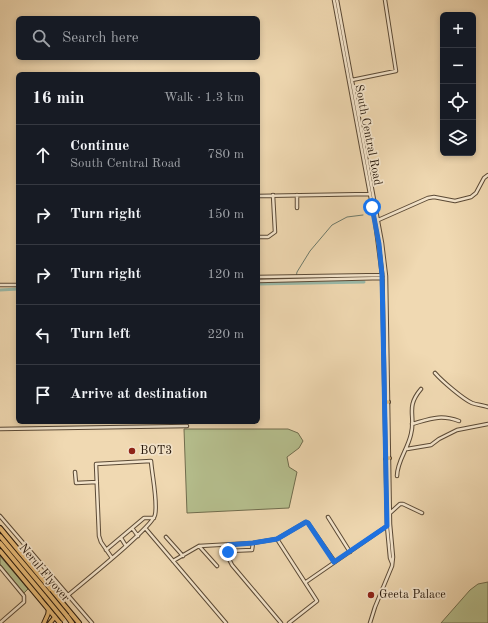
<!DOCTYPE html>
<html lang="en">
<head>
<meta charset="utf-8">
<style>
	body { margin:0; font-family:"Old Standard TT",serif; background:#20242c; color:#f1f3f6 }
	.controls { position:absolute; right:12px; top:12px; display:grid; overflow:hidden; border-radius:6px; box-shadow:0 2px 6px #0003 }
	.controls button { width:36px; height:36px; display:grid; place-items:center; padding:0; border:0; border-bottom:1px solid #363941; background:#171b24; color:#f1f3f6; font:20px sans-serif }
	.stop { position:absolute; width:12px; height:12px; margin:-9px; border:3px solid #1a73e8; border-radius:50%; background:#fff }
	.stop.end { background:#1a73e8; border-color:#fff; box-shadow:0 1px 4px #0008 }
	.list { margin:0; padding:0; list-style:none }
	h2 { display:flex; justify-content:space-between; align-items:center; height:52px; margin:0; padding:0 16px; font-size:17px }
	h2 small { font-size:13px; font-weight:400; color:#9ea1a6 }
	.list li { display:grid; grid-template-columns:26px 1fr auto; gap:12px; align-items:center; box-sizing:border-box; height:60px; padding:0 16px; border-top:1px solid #363941 }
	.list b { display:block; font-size:15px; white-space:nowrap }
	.list p { margin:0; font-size:13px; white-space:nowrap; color:#9ea1a6 }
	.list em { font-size:13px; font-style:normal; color:#9ea1a6 }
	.icon { flex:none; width:22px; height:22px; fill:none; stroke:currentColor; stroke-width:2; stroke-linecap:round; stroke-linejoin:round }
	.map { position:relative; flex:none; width:488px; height:623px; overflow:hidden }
	.search { position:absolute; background:#171b24; box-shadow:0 2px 6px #0003; left:16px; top:16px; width:244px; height:44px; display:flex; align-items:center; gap:10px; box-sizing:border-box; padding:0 14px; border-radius:6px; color:#9ea1a6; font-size:15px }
	.panel { position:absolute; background:#171b24; box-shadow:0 2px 6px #0003; left:16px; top:72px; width:244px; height:352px; border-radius:6px }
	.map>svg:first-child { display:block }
</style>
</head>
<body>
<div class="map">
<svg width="488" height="623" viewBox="0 0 488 623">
	<rect width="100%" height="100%" fill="#f0d9b2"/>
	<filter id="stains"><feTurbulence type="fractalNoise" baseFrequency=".005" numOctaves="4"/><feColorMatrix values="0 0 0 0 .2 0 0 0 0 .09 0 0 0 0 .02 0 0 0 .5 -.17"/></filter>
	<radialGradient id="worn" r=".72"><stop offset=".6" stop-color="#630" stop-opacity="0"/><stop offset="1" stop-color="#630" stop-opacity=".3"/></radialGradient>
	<path fill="#b6c08f" stroke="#706d4e" d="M184,429H288L298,433L303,441L299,448L287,457L289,467L297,472L289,508L187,513Z
		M0,556L28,589L24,593L0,564Z
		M488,582V623H441L470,590L478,584Z"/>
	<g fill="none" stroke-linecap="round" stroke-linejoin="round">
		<path stroke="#6d7a6b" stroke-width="1" d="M295,283L297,272L310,251L332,225L347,217L363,215"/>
		<path stroke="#9abaaa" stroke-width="3" d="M258,284L364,282
			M0,290L18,289"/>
		<defs>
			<path id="minor" d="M334,0L375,221L382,275L387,526L390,558L392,563
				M337,0L382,243L386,276L390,524L393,557L392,566L375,607L370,623
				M352,80L396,71L385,0
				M297,195V208
				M258,196L370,194
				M376,221L428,198L434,197L455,201L471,197L476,193L484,178L488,175
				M258,237H268L275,232L273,195
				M258,277L383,275
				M258,281L383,278
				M0,285H18
				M435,373C442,381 463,399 472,403C477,405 483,405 488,407
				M412,424C430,419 440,414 459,421
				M0,429L187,426
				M407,449L431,445L439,439L457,430L488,424
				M75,472L76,483L97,482
				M397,476C397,461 408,449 411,434C416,415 405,408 421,389
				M390,513L400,504H403L422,513
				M0,516L92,623
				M328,517L350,552
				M132,528L138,536
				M146,529L226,623
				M166,537L183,556
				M121,538L126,546
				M277,539L317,601L289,623
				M228,545L229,559L232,565L281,623
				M199,546L217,566
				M106,550L144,518H154
				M228,551L252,550L253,543
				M173,561L199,546L253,543L277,539L306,522L308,523L335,562
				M0,567L24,596V602L1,622
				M306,582L387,526
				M61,601C76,588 152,528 155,515C158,502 152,475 151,461L96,464L99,536L101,542L112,558"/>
			<path id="major" d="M385,402H388
				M386,459L389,458
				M44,623L48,614L49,606L52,602
				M50,623L63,607"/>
			<path id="highway" d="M0,528L79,623
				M0,536L48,593
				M0,543L44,596
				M0,551L60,623
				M67,616L72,623"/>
		</defs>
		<use href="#minor" stroke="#5b4a36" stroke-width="4.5"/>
		<use href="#major" stroke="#291a0d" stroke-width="5.5"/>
		<use href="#highway" stroke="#291a0d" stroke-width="6"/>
		<use href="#minor" stroke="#f5e6cd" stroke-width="2.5"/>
		<use href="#major" stroke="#e8bc79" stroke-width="3.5"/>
		<use href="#highway" stroke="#e8bc79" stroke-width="4"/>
		<defs>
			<path id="highway-bridge" d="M48,593L67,616
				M44,596L63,619"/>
		</defs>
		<use href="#highway-bridge" stroke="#291a0d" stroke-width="6" stroke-linecap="butt"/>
		<use href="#highway-bridge" stroke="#e8bc79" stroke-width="4"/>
	</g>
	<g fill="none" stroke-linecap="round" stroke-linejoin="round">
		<path stroke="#1a73e8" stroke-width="5" d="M228,552V545L253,543L277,539L306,522L308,523L334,562L387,526L382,275L379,244L372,207"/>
	</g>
	<g fill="#8f2418" stroke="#f5e6cd" stroke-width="1.5">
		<circle cx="132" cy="451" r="4"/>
		<circle cx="371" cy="595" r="4"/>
	</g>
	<g text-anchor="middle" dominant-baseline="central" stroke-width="3.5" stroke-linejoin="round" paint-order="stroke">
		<g font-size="12" fill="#291a0d" stroke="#f5e6cd">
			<text transform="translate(368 135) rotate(79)">South Central Road</text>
			<text transform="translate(44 573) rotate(50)">Nerul Flyover</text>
		</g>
		<g font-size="12" fill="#291a0d" stroke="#f5e6cd" text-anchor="start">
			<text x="140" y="451">BOT3</text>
			<text x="379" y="595">Geeta Palace</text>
		</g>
	</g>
	<rect width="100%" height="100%" filter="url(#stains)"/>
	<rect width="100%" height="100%" fill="url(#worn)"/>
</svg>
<div class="controls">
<button>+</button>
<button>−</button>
<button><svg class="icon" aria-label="locate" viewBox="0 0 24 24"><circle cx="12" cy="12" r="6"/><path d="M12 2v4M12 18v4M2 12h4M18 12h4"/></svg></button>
<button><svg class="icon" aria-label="layers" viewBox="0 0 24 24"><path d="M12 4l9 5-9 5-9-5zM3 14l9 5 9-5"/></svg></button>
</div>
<div class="stop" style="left:372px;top:207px"></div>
<div class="stop end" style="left:228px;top:552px"></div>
<div class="search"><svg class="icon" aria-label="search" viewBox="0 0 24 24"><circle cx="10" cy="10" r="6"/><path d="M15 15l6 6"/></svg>Search here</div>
<section class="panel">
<h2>16 min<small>Walk · 1.3 km</small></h2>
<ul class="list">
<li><svg class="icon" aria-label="ahead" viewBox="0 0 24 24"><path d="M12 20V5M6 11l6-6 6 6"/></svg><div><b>Continue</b><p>South Central Road</p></div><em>780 m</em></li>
<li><svg class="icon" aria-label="right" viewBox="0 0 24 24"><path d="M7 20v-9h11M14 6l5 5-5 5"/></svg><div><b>Turn right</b></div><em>150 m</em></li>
<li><svg class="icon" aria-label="right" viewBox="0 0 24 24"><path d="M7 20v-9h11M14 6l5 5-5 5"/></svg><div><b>Turn right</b></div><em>120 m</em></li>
<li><svg class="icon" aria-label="left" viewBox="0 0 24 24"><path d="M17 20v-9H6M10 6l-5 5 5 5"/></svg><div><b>Turn left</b></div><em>220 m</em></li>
<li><svg class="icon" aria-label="arrive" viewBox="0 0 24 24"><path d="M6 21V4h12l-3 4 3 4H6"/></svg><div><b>Arrive at destination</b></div></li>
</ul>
</section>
</div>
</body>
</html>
